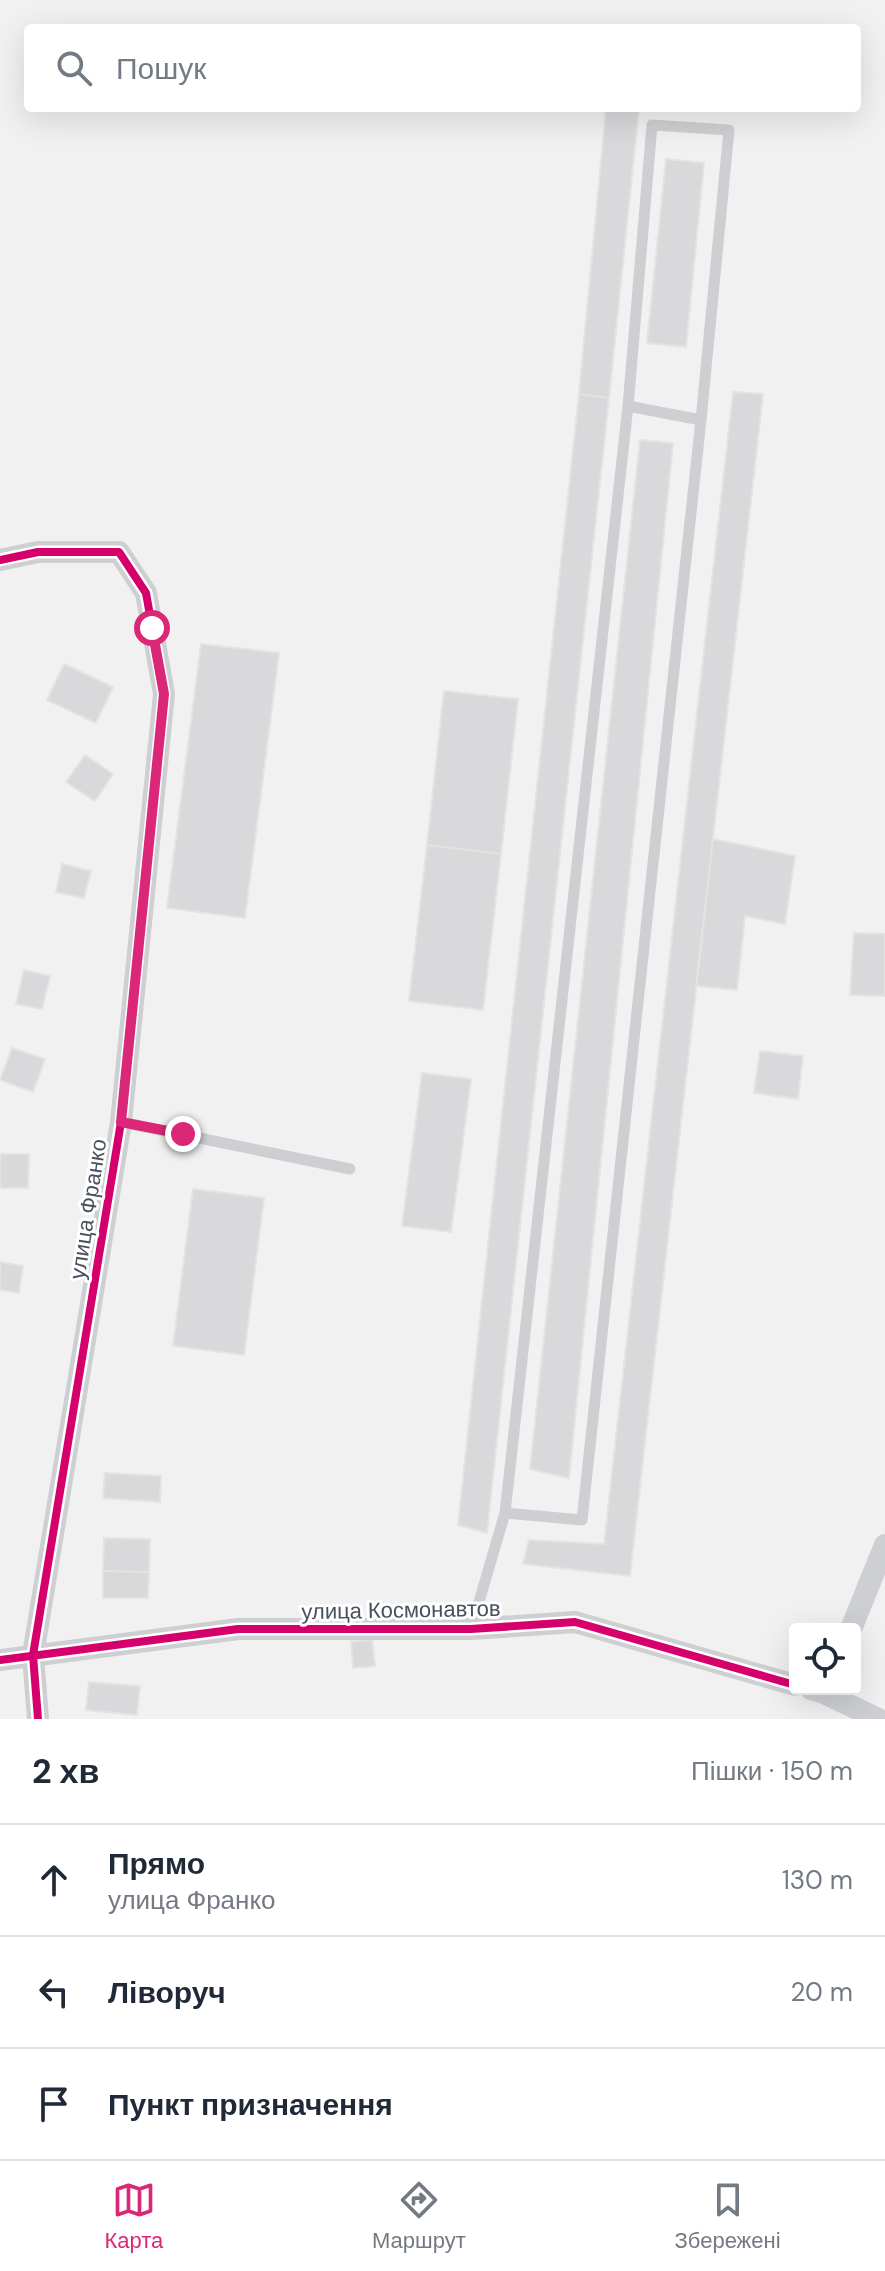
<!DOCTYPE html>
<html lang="uk">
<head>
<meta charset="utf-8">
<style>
	body { margin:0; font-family:"DM Sans",sans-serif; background:#f6f6f7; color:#1f2937 }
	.controls { position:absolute; right:24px; bottom:24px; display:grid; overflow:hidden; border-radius:8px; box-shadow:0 8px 32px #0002 }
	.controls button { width:72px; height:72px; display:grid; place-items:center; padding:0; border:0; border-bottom:2px solid #e0e1e3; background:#fff; color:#1f2937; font:40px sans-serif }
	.stop { position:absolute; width:24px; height:24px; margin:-18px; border:6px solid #db2777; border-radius:50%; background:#fff }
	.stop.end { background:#db2777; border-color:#fff; box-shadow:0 2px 8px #0008 }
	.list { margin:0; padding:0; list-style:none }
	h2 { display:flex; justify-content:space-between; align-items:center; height:104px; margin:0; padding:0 32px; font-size:34px }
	h2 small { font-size:26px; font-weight:400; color:#747a83 }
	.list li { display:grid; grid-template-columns:52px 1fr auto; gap:24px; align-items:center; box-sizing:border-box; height:112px; padding:0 32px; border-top:2px solid #e0e1e3 }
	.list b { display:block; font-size:30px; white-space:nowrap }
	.list p { margin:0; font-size:26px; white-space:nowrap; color:#747a83 }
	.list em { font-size:26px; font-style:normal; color:#747a83 }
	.icon { flex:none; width:44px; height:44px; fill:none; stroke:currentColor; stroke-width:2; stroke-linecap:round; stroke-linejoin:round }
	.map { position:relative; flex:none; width:885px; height:1719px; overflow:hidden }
	.search { position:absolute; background:#fff; box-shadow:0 8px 32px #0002; left:24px; right:24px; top:24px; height:88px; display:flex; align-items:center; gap:20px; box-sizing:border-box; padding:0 28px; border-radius:8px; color:#747a83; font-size:30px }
	.sheet { height:440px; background:#fff }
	nav { display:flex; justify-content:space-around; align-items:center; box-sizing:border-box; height:112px; border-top:2px solid #e0e1e3; background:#fff; font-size:22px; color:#747a83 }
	nav a { display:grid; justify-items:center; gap:4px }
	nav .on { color:#db2777 }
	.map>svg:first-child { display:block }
</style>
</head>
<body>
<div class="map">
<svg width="885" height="1719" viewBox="0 0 885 1719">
	<rect width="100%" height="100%" fill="#f2f1f1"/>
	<path fill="#d9d9db" stroke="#e3e3e4" stroke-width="2" d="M606,108H639L609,398L579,394Z
		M666,159L704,163L686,347L647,343Z
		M733,392L763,394L630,1576L523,1564L529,1540L604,1544Z
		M579,394L609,398L487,1533L458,1525Z
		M640,440L673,443L569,1478L530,1469Z
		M201,644L279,653L245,918L167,908Z
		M64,664L113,687L96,723L47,700Z
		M444,691L518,699L501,854L427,845Z
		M85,755L113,774L95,801L66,782Z
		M713,839L795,856L785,924L745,916L737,990L696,986Z
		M427,845L501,854L483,1010L409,1001Z
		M62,864L91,871L84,898L56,892Z
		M854,933L885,934V996L850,995Z
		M24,970L50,976L42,1009L16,1004Z
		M12,1048L45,1059L33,1092L0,1080Z
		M760,1051L803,1056L798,1099L754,1093Z
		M422,1073L471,1079L451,1232L402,1226Z
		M0,1154H29L28,1188H0Z
		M193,1189L264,1198L244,1355L173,1346Z
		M0,1262L23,1266L19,1293L0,1290Z
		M105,1473L161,1476L160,1502L103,1498Z
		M104,1538L150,1539L149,1572L103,1571Z
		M103,1571L149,1572L148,1598H103Z
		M372,1640L375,1666L353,1668L351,1642Z
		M89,1682L140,1686L137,1715L86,1710Z"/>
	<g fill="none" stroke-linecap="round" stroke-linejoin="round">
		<path stroke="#cdcfd2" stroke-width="11" d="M628,406L701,420
			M121,1122L350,1169
			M471,1629L505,1513L628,406L652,125L729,130L701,420L582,1520L505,1513"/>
		<path stroke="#cdcfd2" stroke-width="22" d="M0,560L38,552H119L146,593L164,694L121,1122L33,1655L38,1719
			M851,1629L885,1545
			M0,1660L238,1629H471L575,1622L795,1685
			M811,1689L824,1693L878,1719"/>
		<defs>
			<path id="cycleway" d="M0,560L38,552H119L146,593L164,694L121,1122L33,1655L38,1719
				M0,1660L238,1629H471L575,1622L795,1685"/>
		</defs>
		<use href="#cycleway" stroke="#fff" stroke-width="13"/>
		<use href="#cycleway" stroke="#d6006c" stroke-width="8"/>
	</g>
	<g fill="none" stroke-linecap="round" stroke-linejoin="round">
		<path stroke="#db2777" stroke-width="10" d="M152,628L164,694L121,1122L183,1134"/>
	</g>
	<g text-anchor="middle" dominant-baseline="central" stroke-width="6" stroke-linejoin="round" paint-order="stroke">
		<g font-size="22" fill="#48515d" stroke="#fff">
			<text transform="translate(88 1209) rotate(-81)">улица Франко</text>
			<text transform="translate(401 1610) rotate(-1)">улица Космонавтов</text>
		</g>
	</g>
</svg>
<div class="controls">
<button><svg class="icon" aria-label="locate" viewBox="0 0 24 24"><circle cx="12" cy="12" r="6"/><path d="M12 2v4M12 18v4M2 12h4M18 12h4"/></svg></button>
</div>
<div class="stop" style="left:152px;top:628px"></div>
<div class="stop end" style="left:183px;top:1134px"></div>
<div class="search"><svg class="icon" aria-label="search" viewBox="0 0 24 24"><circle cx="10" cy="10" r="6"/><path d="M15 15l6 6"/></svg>Пошук</div>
</div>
<section class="sheet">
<h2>2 хв<small>Пішки · 150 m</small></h2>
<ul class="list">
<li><svg class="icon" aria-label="ahead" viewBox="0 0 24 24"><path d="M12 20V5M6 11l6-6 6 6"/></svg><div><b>Прямо</b><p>улица Франко</p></div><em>130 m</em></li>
<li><svg class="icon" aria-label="left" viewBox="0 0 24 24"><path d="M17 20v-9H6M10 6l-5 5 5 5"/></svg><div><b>Ліворуч</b></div><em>20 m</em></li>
<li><svg class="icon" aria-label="arrive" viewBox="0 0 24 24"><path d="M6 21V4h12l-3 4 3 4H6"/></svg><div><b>Пункт призначення</b></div></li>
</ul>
</section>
<nav>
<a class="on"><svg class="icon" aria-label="map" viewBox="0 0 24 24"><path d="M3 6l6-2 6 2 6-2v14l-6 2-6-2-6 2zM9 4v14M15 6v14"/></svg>Карта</a>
<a><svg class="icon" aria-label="directions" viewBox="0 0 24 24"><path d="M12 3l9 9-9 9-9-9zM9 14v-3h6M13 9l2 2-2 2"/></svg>Маршрут</a>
<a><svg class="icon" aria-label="saved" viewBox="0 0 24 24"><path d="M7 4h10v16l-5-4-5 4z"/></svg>Збережені</a>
</nav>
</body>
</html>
